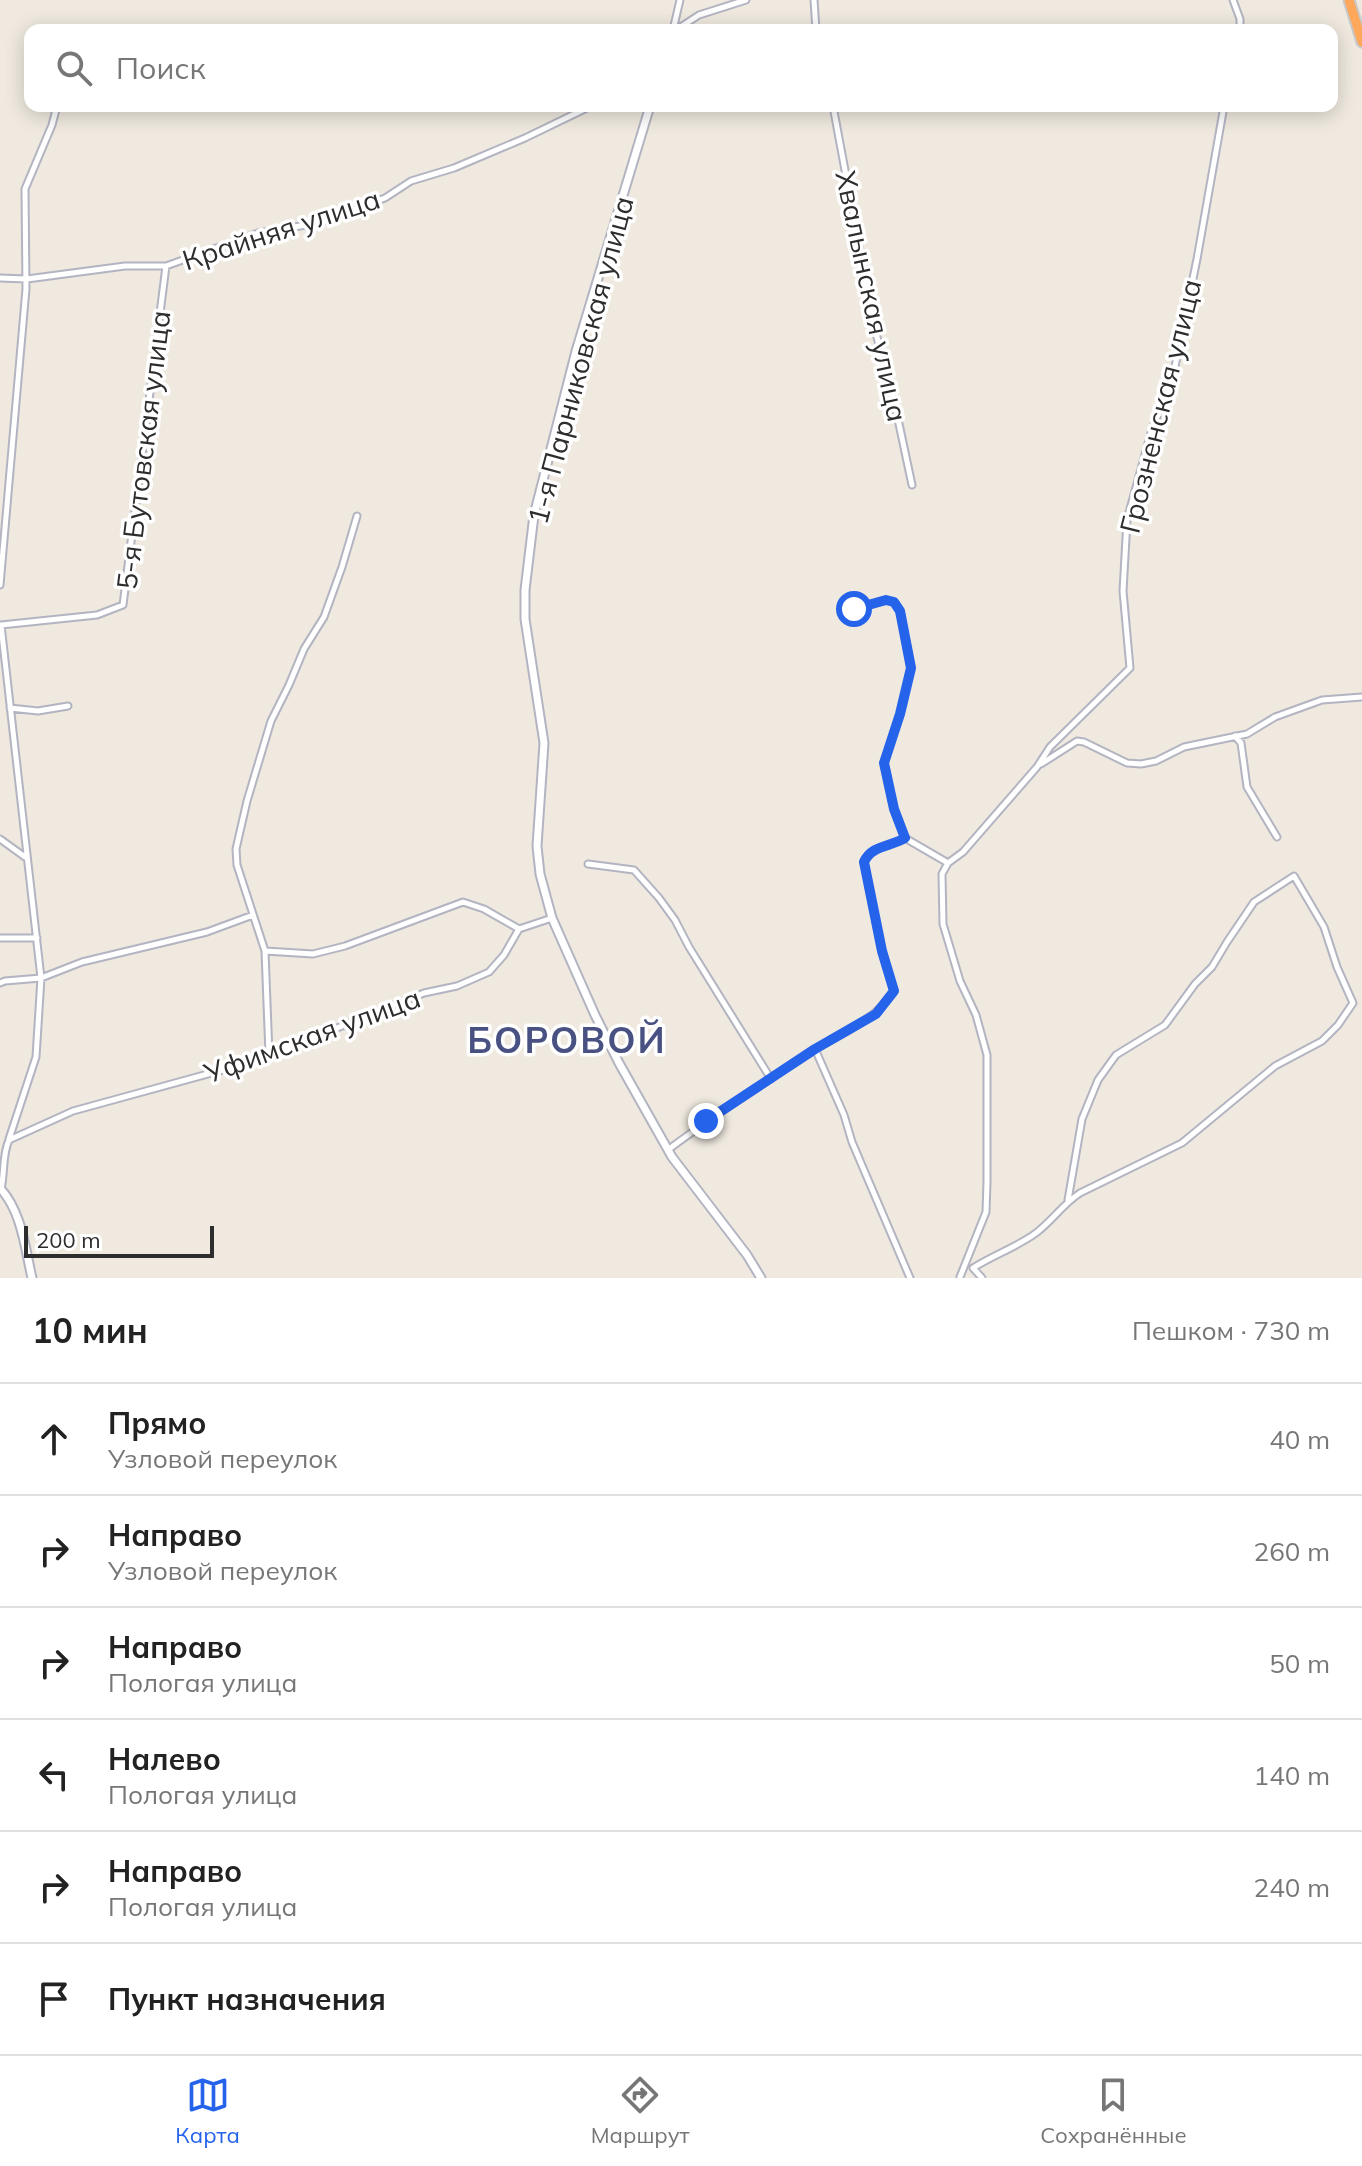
<!DOCTYPE html>
<html lang="ru">
<head>
<meta charset="utf-8">
<style>
	body { margin:0; font-family:Mulish,sans-serif; background:#f6f6f6; color:#222 }
	.scale { position:absolute; left:24px; bottom:20px; width:190px; box-sizing:border-box; padding-left:8px; border:4px solid #2d2d2d; border-top:0; font-size:22px; line-height:28px; white-space:nowrap; color:#2d2d2d; -webkit-text-stroke:6px #fff; paint-order:stroke }
	.stop { position:absolute; width:24px; height:24px; margin:-18px; border:6px solid #2563eb; border-radius:50%; background:#fff }
	.stop.end { background:#2563eb; border-color:#fff; box-shadow:0 2px 8px #0008 }
	.list { margin:0; padding:0; list-style:none }
	h2 { display:flex; justify-content:space-between; align-items:center; height:104px; margin:0; padding:0 32px; font-size:34px }
	h2 small { font-size:26px; font-weight:400; color:#767676 }
	.list li { display:grid; grid-template-columns:52px 1fr auto; gap:24px; align-items:center; box-sizing:border-box; height:112px; padding:0 32px; border-top:2px solid #e0e0e0 }
	.list b { display:block; font-size:30px; white-space:nowrap }
	.list p { margin:0; font-size:26px; white-space:nowrap; color:#767676 }
	.list em { font-size:26px; font-style:normal; color:#767676 }
	.icon { flex:none; width:44px; height:44px; fill:none; stroke:currentColor; stroke-width:2; stroke-linecap:round; stroke-linejoin:round }
	.map { position:relative; flex:none; width:1362px; height:1278px; overflow:hidden }
	.search { position:absolute; background:#fff; box-shadow:0 4px 20px #0003; left:24px; right:24px; top:24px; height:88px; display:flex; align-items:center; gap:20px; box-sizing:border-box; padding:0 28px; border-radius:16px; color:#767676; font-size:30px }
	.sheet { height:776px; background:#fff }
	nav { display:flex; justify-content:space-around; align-items:center; box-sizing:border-box; height:112px; border-top:2px solid #e0e0e0; background:#fff; font-size:22px; color:#767676 }
	nav a { display:grid; justify-items:center; gap:4px }
	nav .on { color:#2563eb }
	.map>svg:first-child { display:block }
</style>
</head>
<body>
<div class="map">
<svg width="1362" height="1278" viewBox="0 0 1362 1278">
	<rect width="100%" height="100%" fill="#efe9df"/>
	<g fill="none" stroke-linecap="round" stroke-linejoin="round">
		<defs>
			<path id="street" d="M814,0L816,30
				M1233,0L1240,19V30
				M673,30L680,0
				M676,30L699,15L746,0
				M833,106L874,326L895,405L912,485
				M0,278L27,279L125,266H166L258,233L318,223L385,198L411,181L454,168L525,138L591,106
				M0,585L26,289L25,189L52,125L57,106
				M854,609L886,600L894,602L900,611L911,668L900,714L884,763L894,809L905,838
				M1,625L41,978L36,1057L9,1139
				M1,625L97,615L123,605L166,266
				M10,708L38,711L68,706
				M1235,736L1241,743L1247,787L1277,837
				M1041,764L1077,741L1084,742L1127,763L1141,764L1156,761L1184,747L1247,734L1275,717L1322,700L1362,697
				M905,838L948,863
				M0,839L25,857
				M588,864L634,870L659,898L675,920L689,947L771,1079
				M0,938H37
				M265,951L313,954L345,946L463,902L484,909L519,929
				M0,983L5,981L41,978L82,962L207,932L253,915
				M815,1049L844,1115L852,1142L910,1278
				M269,1055L265,951L237,865L236,849L247,801L271,721L289,685L304,649L324,617L342,567L357,516
				M669,1149C715,1115 763,1083 811,1052C842,1032 873,1023 894,991L882,951L864,862C872,845 890,847 905,838
				M1,1189C5,1172 2,1155 9,1140L73,1111L255,1061L424,993L457,986L489,972L504,955L519,929L552,918
				M960,1277L986,1212L987,1182V1055L976,1015L960,981L943,924L942,874L948,863L963,852L1037,767L1050,747L1130,668L1123,591L1127,520L1152,429L1172,381L1197,259L1224,106
				M982,1278L973,1268C993,1255 1017,1247 1036,1233C1052,1221 1063,1204 1080,1193L1182,1143L1275,1066L1322,1041L1338,1025L1353,1003L1337,967L1324,927L1294,876L1254,902L1227,942L1212,967L1195,984L1165,1025L1116,1055L1098,1080L1082,1119L1068,1200"/>
			<path id="secondary" d="M650,106L576,351L534,515L525,590V619L544,743L537,846L540,874L552,918L595,1015L619,1063L672,1157L747,1255L761,1278
				M0,1188C22,1212 25,1248 32,1278"/>
			<path id="highway" d="M1349,0L1362,42"/>
		</defs>
		<use href="#street" stroke="#b3b4c1" stroke-width="9"/>
		<use href="#secondary" stroke="#b3b4c1" stroke-width="11"/>
		<use href="#highway" stroke="#c8c8c8" stroke-width="13"/>
		<use href="#street" stroke="#fff" stroke-width="5"/>
		<use href="#secondary" stroke="#fff" stroke-width="7"/>
		<use href="#highway" stroke="#ffa75a" stroke-width="9"/>
	</g>
	<g fill="none" stroke-linecap="round" stroke-linejoin="round">
		<path stroke="#2563eb" stroke-width="10" d="M706,1121L815,1049L876,1014L894,991L882,951L864,862C872,845 890,847 905,838L894,809L884,763L900,714L911,668L900,611L894,602L886,600L854,609"/>
	</g>
	<g text-anchor="middle" dominant-baseline="central" stroke-width="7" stroke-linejoin="round" paint-order="stroke">
		<g font-size="28" fill="#2d2d2d" stroke="#fff">
			<text transform="translate(281 229) rotate(-18)">Крайняя улица</text>
			<text transform="translate(872 296) rotate(78)">Хвалынская улица</text>
			<text transform="translate(580 360) rotate(-75)">1-я Парниковская улица</text>
			<text transform="translate(1160 406) rotate(-76)">Грозненская улица</text>
			<text transform="translate(143 450) rotate(-83)">5-я Бутовская улица</text>
			<text transform="translate(312 1035) rotate(-20)">Уфимская улица</text>
		</g>
		<g font-size="36" font-weight="bold" letter-spacing="2" fill="#495182" stroke="#fff">
			<text x="567" y="1039">БОРОВОЙ</text>
		</g>
	</g>
</svg>
<div class="scale">200 m</div>
<div class="stop" style="left:854px;top:609px"></div>
<div class="stop end" style="left:706px;top:1121px"></div>
<div class="search"><svg class="icon" aria-label="search" viewBox="0 0 24 24"><circle cx="10" cy="10" r="6"/><path d="M15 15l6 6"/></svg>Поиск</div>
</div>
<section class="sheet">
<h2>10 мин<small>Пешком · 730 m</small></h2>
<ul class="list">
<li><svg class="icon" aria-label="ahead" viewBox="0 0 24 24"><path d="M12 20V5M6 11l6-6 6 6"/></svg><div><b>Прямо</b><p>Узловой переулок</p></div><em>40 m</em></li>
<li><svg class="icon" aria-label="right" viewBox="0 0 24 24"><path d="M7 20v-9h11M14 6l5 5-5 5"/></svg><div><b>Направо</b><p>Узловой переулок</p></div><em>260 m</em></li>
<li><svg class="icon" aria-label="right" viewBox="0 0 24 24"><path d="M7 20v-9h11M14 6l5 5-5 5"/></svg><div><b>Направо</b><p>Пологая улица</p></div><em>50 m</em></li>
<li><svg class="icon" aria-label="left" viewBox="0 0 24 24"><path d="M17 20v-9H6M10 6l-5 5 5 5"/></svg><div><b>Налево</b><p>Пологая улица</p></div><em>140 m</em></li>
<li><svg class="icon" aria-label="right" viewBox="0 0 24 24"><path d="M7 20v-9h11M14 6l5 5-5 5"/></svg><div><b>Направо</b><p>Пологая улица</p></div><em>240 m</em></li>
<li><svg class="icon" aria-label="arrive" viewBox="0 0 24 24"><path d="M6 21V4h12l-3 4 3 4H6"/></svg><div><b>Пункт назначения</b></div></li>
</ul>
</section>
<nav>
<a class="on"><svg class="icon" aria-label="map" viewBox="0 0 24 24"><path d="M3 6l6-2 6 2 6-2v14l-6 2-6-2-6 2zM9 4v14M15 6v14"/></svg>Карта</a>
<a><svg class="icon" aria-label="directions" viewBox="0 0 24 24"><path d="M12 3l9 9-9 9-9-9zM9 14v-3h6M13 9l2 2-2 2"/></svg>Маршрут</a>
<a><svg class="icon" aria-label="saved" viewBox="0 0 24 24"><path d="M7 4h10v16l-5-4-5 4z"/></svg>Сохранённые</a>
</nav>
</body>
</html>
